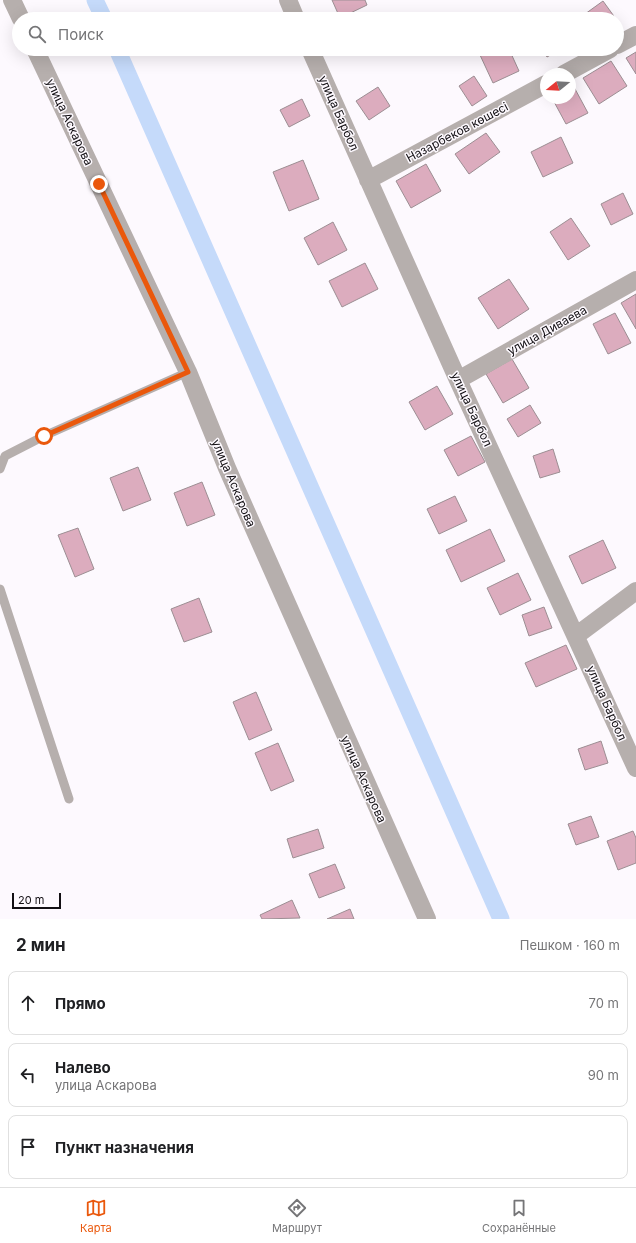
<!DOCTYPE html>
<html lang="ru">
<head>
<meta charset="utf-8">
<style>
	body { margin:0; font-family:Inter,sans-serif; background:#f6f6f6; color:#202124 }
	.compass { position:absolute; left:540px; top:68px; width:36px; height:36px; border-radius:50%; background:#fff; box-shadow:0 4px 16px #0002; rotate:252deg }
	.scale { position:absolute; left:12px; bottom:10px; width:49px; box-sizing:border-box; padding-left:4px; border:2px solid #131014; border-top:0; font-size:11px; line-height:14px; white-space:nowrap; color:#131014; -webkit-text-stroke:3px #fdf9fe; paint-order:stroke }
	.stop { position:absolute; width:12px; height:12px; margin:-9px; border:3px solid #ea580c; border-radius:50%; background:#fff }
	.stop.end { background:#ea580c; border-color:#fff; box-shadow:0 1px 4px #0008 }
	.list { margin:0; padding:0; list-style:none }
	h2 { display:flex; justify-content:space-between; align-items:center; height:52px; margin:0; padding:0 16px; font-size:17px }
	h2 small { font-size:13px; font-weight:400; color:#757577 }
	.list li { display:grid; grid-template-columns:26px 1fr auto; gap:12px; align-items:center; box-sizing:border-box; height:64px; margin:0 8px 8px; padding:0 8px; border:1px solid #e0e0e0; border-radius:8px }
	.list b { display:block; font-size:15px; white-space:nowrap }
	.list p { margin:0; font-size:13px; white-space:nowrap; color:#757577 }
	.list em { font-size:13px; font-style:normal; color:#757577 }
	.icon { flex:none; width:22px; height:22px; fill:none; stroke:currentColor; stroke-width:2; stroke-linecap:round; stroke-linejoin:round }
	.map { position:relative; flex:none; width:636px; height:919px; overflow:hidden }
	.search { position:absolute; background:#fff; box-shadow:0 4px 16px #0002; left:12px; right:12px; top:12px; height:44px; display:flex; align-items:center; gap:10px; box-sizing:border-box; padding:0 14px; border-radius:22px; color:#757577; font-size:15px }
	.sheet { height:268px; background:#fff }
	nav { display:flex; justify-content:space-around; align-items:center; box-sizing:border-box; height:56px; border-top:1px solid #e0e0e0; background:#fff; font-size:11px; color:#757577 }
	nav a { display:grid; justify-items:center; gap:2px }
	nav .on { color:#ea580c }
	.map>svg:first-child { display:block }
</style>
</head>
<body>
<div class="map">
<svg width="636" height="919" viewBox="0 0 636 919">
	<rect width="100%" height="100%" fill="#fdf9fe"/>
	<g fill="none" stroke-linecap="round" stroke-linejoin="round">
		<path stroke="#c5dafa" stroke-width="17" d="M95,0L104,19
			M117,49L501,919"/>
	</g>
	<path fill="#dcacbe" stroke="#9c8e93" d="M332,0H365L367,5L340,18Z
		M603,1L616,19H588L585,14Z
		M492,49H509L519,71L493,83L480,55Z
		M542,49H561L547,57Z
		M636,52V74L626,58Z
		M611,61L627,86L599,104L583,78Z
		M474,76L487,96L472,106L459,86Z
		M378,87L390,106L369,120L356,101Z
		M574,87L588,113L566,124L552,98H570V89Z
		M302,99L310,116L289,127L280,110Z
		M486,133L500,152L469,174L455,154Z
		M561,137L573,163L543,177L531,152Z
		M303,160L319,199L289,211L273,172Z
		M426,164L441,191L411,208L396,181Z
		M623,193L633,214L611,225L601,204Z
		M571,218L590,246L568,260L550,232Z
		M333,222L347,250L318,265L304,238Z
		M365,263L378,289L342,307L329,281Z
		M509,279L529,309L498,329L478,298Z
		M636,294V329L621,303Z
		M615,313L631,343L608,354L593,324Z
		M512,359L529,388L503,403L486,374Z
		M437,386L453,414L425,430L409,402Z
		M530,405L541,423L518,437L507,419Z
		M471,436L485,462L458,476L444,450Z
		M553,449L560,472L540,478L533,456Z
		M138,467L151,500L123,511L110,478Z
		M202,482L215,515L187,526L174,493Z
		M455,496L467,521L439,534L427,509Z
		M78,528L94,569L75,577L58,535Z
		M490,529L505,561L461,582L446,550Z
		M603,540L616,568L582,584L569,556Z
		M518,573L531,600L500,615L487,588Z
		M199,598L212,632L184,642L171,609Z
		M544,607L552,628L529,636L522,615Z
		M566,645L577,669L536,687L525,663Z
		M256,692L272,730L249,740L233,702Z
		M601,741L608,763L585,770L578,749Z
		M278,743L294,781L271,791L255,753Z
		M591,816L599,837L576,845L568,824Z
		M318,829L324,848L293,858L287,839Z
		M633,831L636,838V863L618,870L607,841Z
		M335,864L345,888L319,898L309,874Z
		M292,900L300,918L262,919L260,915Z
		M350,909L354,919H327Z"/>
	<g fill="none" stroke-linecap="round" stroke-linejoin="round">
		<path stroke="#b6afad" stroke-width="9" d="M0,469L5,456L44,436L188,372
			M0,589L69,799"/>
		<path stroke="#b6afad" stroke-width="18" d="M12,0L21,19
			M288,0L296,19
			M617,45L636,35
			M35,49L188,372L227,468L427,919
			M310,49L458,380L636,768
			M564,74L610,49
			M368,180L546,84
			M458,380L636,280
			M577,635L636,591"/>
	</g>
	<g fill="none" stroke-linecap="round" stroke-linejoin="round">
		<path stroke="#ea580c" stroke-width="5" d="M44,436L188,372L99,184"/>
	</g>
	<g text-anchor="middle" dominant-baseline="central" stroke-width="3" stroke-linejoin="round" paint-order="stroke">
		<g font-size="12" fill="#131014" stroke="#fdf9fe">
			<text transform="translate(339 113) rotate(66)">улица Барбол</text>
			<text transform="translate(70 122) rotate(65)">улица Аскарова</text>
			<text transform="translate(457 132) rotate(-28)">Назарбеков көшесі</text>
			<text transform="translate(547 330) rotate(-29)">улица Диваева</text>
			<text transform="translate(472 409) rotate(65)">улица Барбол</text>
			<text transform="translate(234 483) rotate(67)">улица Аскарова</text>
			<text transform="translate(607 703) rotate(66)">улица Барбол</text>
			<text transform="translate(364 779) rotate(66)">улица Аскарова</text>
		</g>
	</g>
</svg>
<svg class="compass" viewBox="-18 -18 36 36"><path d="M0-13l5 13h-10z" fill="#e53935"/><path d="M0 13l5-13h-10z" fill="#757577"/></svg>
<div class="scale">20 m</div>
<div class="stop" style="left:44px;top:436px"></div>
<div class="stop end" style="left:99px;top:184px"></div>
<div class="search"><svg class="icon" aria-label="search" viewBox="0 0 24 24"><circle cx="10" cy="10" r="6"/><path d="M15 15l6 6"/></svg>Поиск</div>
</div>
<section class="sheet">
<h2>2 мин<small>Пешком · 160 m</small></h2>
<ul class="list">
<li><svg class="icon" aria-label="ahead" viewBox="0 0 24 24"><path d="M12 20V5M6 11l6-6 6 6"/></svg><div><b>Прямо</b></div><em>70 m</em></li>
<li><svg class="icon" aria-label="left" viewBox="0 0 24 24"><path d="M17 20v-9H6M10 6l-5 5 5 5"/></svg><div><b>Налево</b><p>улица Аскарова</p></div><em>90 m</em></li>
<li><svg class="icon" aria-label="arrive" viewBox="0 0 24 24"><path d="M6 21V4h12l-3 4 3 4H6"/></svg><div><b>Пункт назначения</b></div></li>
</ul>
</section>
<nav>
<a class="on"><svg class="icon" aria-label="map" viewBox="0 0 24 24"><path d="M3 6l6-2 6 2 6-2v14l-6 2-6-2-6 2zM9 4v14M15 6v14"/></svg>Карта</a>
<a><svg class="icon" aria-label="directions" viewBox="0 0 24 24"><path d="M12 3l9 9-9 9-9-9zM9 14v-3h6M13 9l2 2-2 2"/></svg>Маршрут</a>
<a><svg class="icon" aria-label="saved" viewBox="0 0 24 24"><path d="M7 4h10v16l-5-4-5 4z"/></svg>Сохранённые</a>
</nav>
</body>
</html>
